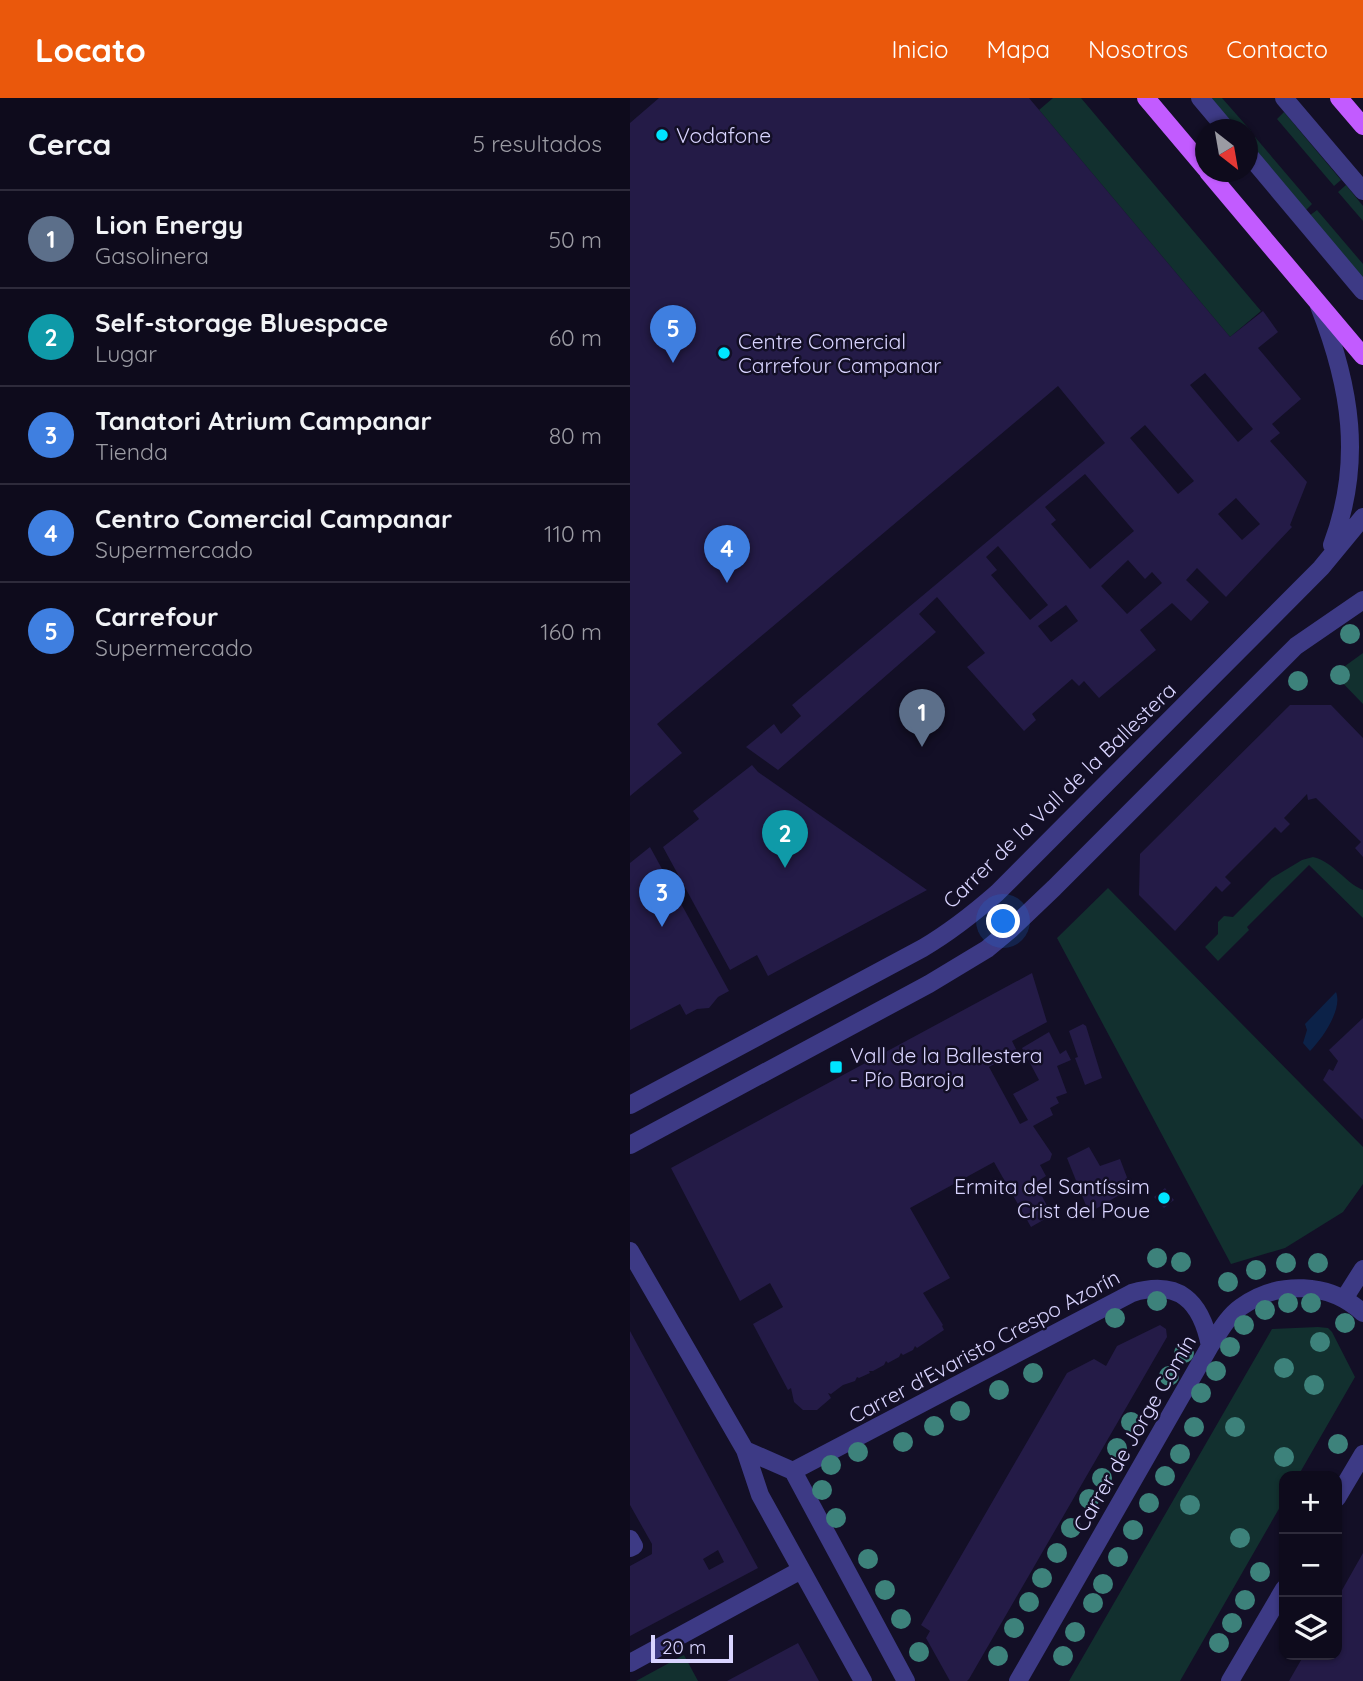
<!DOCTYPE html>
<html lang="es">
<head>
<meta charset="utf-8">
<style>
	body { margin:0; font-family:Quicksand,sans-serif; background:#1c1929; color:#f1f3f6 }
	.controls { position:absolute; right:21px; bottom:21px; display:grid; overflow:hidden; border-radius:14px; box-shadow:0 2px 5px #0004 }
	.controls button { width:63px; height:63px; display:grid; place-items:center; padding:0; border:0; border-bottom:2px solid #2e2b3b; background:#0e0b1c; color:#f1f3f6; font:35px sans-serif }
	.compass { position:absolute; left:565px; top:21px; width:63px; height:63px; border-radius:50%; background:#0e0b1c; box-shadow:0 2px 5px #0004; rotate:149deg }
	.scale { position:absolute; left:21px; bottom:18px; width:82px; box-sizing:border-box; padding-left:7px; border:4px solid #d9d4ff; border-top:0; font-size:19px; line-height:24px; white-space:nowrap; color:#d9d4ff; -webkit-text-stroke:5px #130f26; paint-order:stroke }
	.you { position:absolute; left:374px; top:824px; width:24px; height:24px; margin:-18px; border:5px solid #fff; border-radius:50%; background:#1a73e8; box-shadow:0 0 0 10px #1a73e833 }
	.badge { display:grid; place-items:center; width:46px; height:46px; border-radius:50%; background:#ea580c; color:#fff; font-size:23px; font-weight:700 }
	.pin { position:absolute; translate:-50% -58px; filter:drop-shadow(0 2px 4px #0008) }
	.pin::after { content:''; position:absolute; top:37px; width:24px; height:21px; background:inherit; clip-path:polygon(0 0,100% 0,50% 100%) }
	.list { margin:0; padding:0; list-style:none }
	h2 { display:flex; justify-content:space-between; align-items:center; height:91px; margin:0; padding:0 28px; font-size:30px }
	h2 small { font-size:23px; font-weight:400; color:#9b9ba3 }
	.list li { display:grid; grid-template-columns:46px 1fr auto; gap:21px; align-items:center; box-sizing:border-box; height:98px; padding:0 28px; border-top:2px solid #2e2b3b }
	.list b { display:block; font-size:26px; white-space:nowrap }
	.list p { margin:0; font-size:23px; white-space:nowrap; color:#9b9ba3 }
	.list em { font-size:23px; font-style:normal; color:#9b9ba3 }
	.icon { flex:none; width:38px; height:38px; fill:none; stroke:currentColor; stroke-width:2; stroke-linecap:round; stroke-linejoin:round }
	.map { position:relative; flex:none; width:733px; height:1583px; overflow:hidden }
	header { display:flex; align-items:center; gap:42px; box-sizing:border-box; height:98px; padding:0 35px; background:#ea580c; color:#fff }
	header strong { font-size:33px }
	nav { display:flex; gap:38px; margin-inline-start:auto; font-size:24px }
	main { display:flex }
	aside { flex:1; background:#0e0b1c }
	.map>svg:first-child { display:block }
</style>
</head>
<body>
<header>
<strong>Locato</strong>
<nav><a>Inicio</a><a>Mapa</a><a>Nosotros</a><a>Contacto</a></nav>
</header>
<main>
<aside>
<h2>Cerca<small>5 resultados</small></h2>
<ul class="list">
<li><span class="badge" style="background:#5c6f8a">1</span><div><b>Lion Energy</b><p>Gasolinera</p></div><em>50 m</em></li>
<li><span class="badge" style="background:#0f9aa8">2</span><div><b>Self-storage Bluespace</b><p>Lugar</p></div><em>60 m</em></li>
<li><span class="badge" style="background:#3f7fe0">3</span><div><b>Tanatori Atrium Campanar</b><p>Tienda</p></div><em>80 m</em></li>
<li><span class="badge" style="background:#3f7fe0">4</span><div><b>Centro Comercial Campanar</b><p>Supermercado</p></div><em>110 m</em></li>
<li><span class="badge" style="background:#3f7fe0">5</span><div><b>Carrefour</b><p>Supermercado</p></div><em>160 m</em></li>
</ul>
</aside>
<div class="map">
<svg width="733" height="1583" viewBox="0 0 733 1583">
	<rect width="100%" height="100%" fill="#130f26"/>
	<path fill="#12302f" d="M423,0H451L631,213L600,239L409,12Z
		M579,0H592L621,33L618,36V32L606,31Z
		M654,14L711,82L704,88L647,21Z
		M625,39L682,106L675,113L618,45Z
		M716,87L733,108V123L708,94Z
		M687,112L733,166V182L679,118Z
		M733,555V606L704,576Z
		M683,759C704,764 714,784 733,792V820L679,767L617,829L619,832L588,863L575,849L588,836V824L594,818L603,819L642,780L672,762Z
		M478,790L733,1049V1086L713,1114L655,1150L601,1166L427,840Z
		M688,1229L698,1230L702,1234L725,1279L668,1378H654V1402L550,1583H439L642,1231Z
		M54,1557L68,1583H6L50,1559Z"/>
	<path fill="#0c2248" d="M706,894C713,911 692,941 680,953L673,945L677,932L675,926Z"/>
	<path fill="#241b47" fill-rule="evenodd" d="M29,0H399L600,239L633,213L648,234L628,250L671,301L642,326L650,335L640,343L677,384L660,427L662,429L596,499L567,470L556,482L579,504L561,523L542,505L510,532L526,552L469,600L454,583L449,588L442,581L402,616L406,622L394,633L337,569L355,555L307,499L289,516L306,534L148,672L116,649L144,626L151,636L171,618L162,607L475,345L428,288L27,626L52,655L0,698V25ZM575,275L623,331L608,344L560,287ZM515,327L564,383L548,396L500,340ZM455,376L504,433L460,471L421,426L426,422L415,409ZM606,400L630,426L612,442L588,416ZM368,448L418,507L400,522L361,477L367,472L356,459ZM498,462L515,481L522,474L532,485L497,516L471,488ZM436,507L448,523L421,544L408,528Z
		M660,607H701L733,640V759L725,750L731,744L686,700L678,702L677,696L654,720L660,726L651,735L645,729L595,779L601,785L592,794L586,788L545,833L509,797L510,756Z
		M122,667L128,674L297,792L138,878L127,857L100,872L33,749L69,721L63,713Z
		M20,749L99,893L88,899L79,910L67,911L56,917L50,906L0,932V765Z
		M402,875L417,924L382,943L387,953L359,969L390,1026L398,1022L383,996L409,982L392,950L419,934L430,956L436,952L441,962L427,968L437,995L426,999L429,1005L420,1010L423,1017L403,1028L422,1056L420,1062L410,1067L416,1078L405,1085L422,1117L401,1129L364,1064L280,1110L320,1180L293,1195L313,1227L312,1228L314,1232L287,1250L285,1248L283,1252L273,1257L271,1255L269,1259L258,1265L256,1263L254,1267L243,1273H239L240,1275L229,1280L227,1279L225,1283L213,1287L201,1296L198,1295L201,1300L187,1312H173L164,1304L161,1290L158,1292L123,1226L153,1209L140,1185L110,1203L41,1070Z
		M733,920V1022L693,982L699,971L703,973L708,963L699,952Z
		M453,926L456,928L472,980L455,987L445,960L448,959L439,933Z
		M459,1049L470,1068L490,1061L501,1090L459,1115L437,1060Z
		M535,1090L544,1102L534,1110L524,1099Z
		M530,1227L536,1231L537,1239L339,1581L337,1583H320L296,1540L300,1533L291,1527L437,1275L464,1261L476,1268L487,1248Z
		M0,1233L128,1470L0,1538V1468L22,1456V1446L0,1407ZM88,1452L94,1464L79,1472L73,1461Z
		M733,1455V1583H659L674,1557H707V1501Z
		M168,1545L189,1583H97Z"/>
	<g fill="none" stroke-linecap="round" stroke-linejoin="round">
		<path stroke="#3d3a85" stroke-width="18" d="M570,0L597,32
			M654,0L733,93
			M618,56L733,193
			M689,208C721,289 733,364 702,447
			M0,1007L293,850C320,834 343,816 367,795L691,470L733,419
			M0,1047L299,886L357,851L381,831L424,790L666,548L733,502
			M0,1153L115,1352L130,1397L233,1583
			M714,1201L733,1171
			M115,1352L163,1373L276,1583
			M163,1373L502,1195C549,1181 571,1203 580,1248
			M707,1400L733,1356
			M0,1441L4,1448L0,1450
			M0,1565L171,1472
			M388,1583L580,1248C589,1235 597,1219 611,1209C648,1182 700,1184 733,1215
			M600,1583L654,1491"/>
		<path stroke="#c25bff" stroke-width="18" d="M516,0L576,71
			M709,0L733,28
			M578,74L733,258"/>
	</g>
	<g fill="#3d827b">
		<circle cx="720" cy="536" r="10"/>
		<circle cx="710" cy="577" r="10"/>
		<circle cx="668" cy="583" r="10"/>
		<circle cx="527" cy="1160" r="10"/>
		<circle cx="551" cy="1164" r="10"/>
		<circle cx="656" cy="1165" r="10"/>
		<circle cx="688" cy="1165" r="10"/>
		<circle cx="626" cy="1172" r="10"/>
		<circle cx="598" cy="1184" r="10"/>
		<circle cx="527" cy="1203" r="10"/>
		<circle cx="658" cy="1205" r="10"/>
		<circle cx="681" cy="1205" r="10"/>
		<circle cx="635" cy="1212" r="10"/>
		<circle cx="485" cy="1220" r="10"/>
		<circle cx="715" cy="1225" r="10"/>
		<circle cx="614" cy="1227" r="10"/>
		<circle cx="690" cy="1244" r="10"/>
		<circle cx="600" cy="1249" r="10"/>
		<circle cx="554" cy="1255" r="10"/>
		<circle cx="654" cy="1270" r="10"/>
		<circle cx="586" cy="1273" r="10"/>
		<circle cx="403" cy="1275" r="10"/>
		<circle cx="539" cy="1278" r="10"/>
		<circle cx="684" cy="1287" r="10"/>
		<circle cx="369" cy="1292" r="10"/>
		<circle cx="571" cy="1295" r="10"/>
		<circle cx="330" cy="1313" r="10"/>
		<circle cx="501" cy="1324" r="10"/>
		<circle cx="304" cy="1328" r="10"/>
		<circle cx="564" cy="1329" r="10"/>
		<circle cx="605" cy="1329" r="10"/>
		<circle cx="273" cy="1344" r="10"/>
		<circle cx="708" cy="1346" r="10"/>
		<circle cx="487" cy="1350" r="10"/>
		<circle cx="228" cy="1354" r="10"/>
		<circle cx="550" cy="1356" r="10"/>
		<circle cx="654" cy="1359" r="10"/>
		<circle cx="201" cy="1367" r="10"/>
		<circle cx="535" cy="1378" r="10"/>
		<circle cx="472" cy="1380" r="10"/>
		<circle cx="192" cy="1392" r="10"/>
		<circle cx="459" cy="1401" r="10"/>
		<circle cx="519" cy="1405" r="10"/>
		<circle cx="560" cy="1407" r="10"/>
		<circle cx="206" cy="1420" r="10"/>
		<circle cx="441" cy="1430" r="10"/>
		<circle cx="503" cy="1432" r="10"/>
		<circle cx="610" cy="1440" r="10"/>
		<circle cx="427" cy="1455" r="10"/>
		<circle cx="488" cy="1459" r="10"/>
		<circle cx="238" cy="1461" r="10"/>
		<circle cx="630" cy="1474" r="10"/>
		<circle cx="412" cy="1480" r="10"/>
		<circle cx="473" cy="1486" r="10"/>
		<circle cx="255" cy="1492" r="10"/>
		<circle cx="615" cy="1502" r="10"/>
		<circle cx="399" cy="1504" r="10"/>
		<circle cx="463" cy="1505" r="10"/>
		<circle cx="271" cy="1521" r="10"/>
		<circle cx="602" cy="1525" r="10"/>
		<circle cx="384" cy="1530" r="10"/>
		<circle cx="445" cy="1534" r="10"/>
		<circle cx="589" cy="1545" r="10"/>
		<circle cx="289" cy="1554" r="10"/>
		<circle cx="368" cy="1558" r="10"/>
		<circle cx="433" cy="1558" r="10"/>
	</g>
	<g fill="#00e5ff" stroke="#130f26" stroke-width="2.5">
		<circle cx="32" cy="37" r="7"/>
		<circle cx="94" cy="255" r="7"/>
		<rect x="199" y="962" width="14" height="14" rx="3.5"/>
		<circle cx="534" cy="1100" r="7"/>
	</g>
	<g text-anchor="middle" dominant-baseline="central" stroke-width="5" stroke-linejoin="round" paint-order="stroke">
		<g font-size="21" fill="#d9d4ff" stroke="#130f26" text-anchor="start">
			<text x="46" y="37">Vodafone</text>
			<text x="108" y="243">Centre Comercial<tspan x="108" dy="24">Carrefour Campanar</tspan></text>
			<text x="220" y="957">Vall de la Ballestera<tspan x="220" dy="24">- Pío Baroja</tspan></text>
			<text x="520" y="1088" text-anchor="end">Ermita del Santíssim<tspan x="520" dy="24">Crist del Poue</tspan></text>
		</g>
		<g font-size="21" fill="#d9d4ff" stroke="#130f26">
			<text transform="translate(429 697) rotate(-44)">Carrer de la Vall de la Ballestera</text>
			<text transform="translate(354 1248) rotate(-28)">Carrer d'Evaristo Crespo Azorín</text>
			<text transform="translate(504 1335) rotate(-60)">Carrer de Jorge Comín</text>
		</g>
	</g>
</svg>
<div class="controls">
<button>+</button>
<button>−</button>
<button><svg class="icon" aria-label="layers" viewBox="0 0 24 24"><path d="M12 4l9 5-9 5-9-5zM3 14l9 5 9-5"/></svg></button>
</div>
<svg class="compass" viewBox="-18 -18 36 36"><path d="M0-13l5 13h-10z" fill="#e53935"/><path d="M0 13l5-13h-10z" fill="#9b9ba3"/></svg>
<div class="scale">20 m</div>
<div class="you"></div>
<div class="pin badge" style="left:292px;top:649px;background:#5c6f8a">1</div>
<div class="pin badge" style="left:155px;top:770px;background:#0f9aa8">2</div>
<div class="pin badge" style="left:32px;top:829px;background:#3f7fe0">3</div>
<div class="pin badge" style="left:97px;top:485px;background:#3f7fe0">4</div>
<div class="pin badge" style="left:43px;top:265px;background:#3f7fe0">5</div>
</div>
</main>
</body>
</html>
